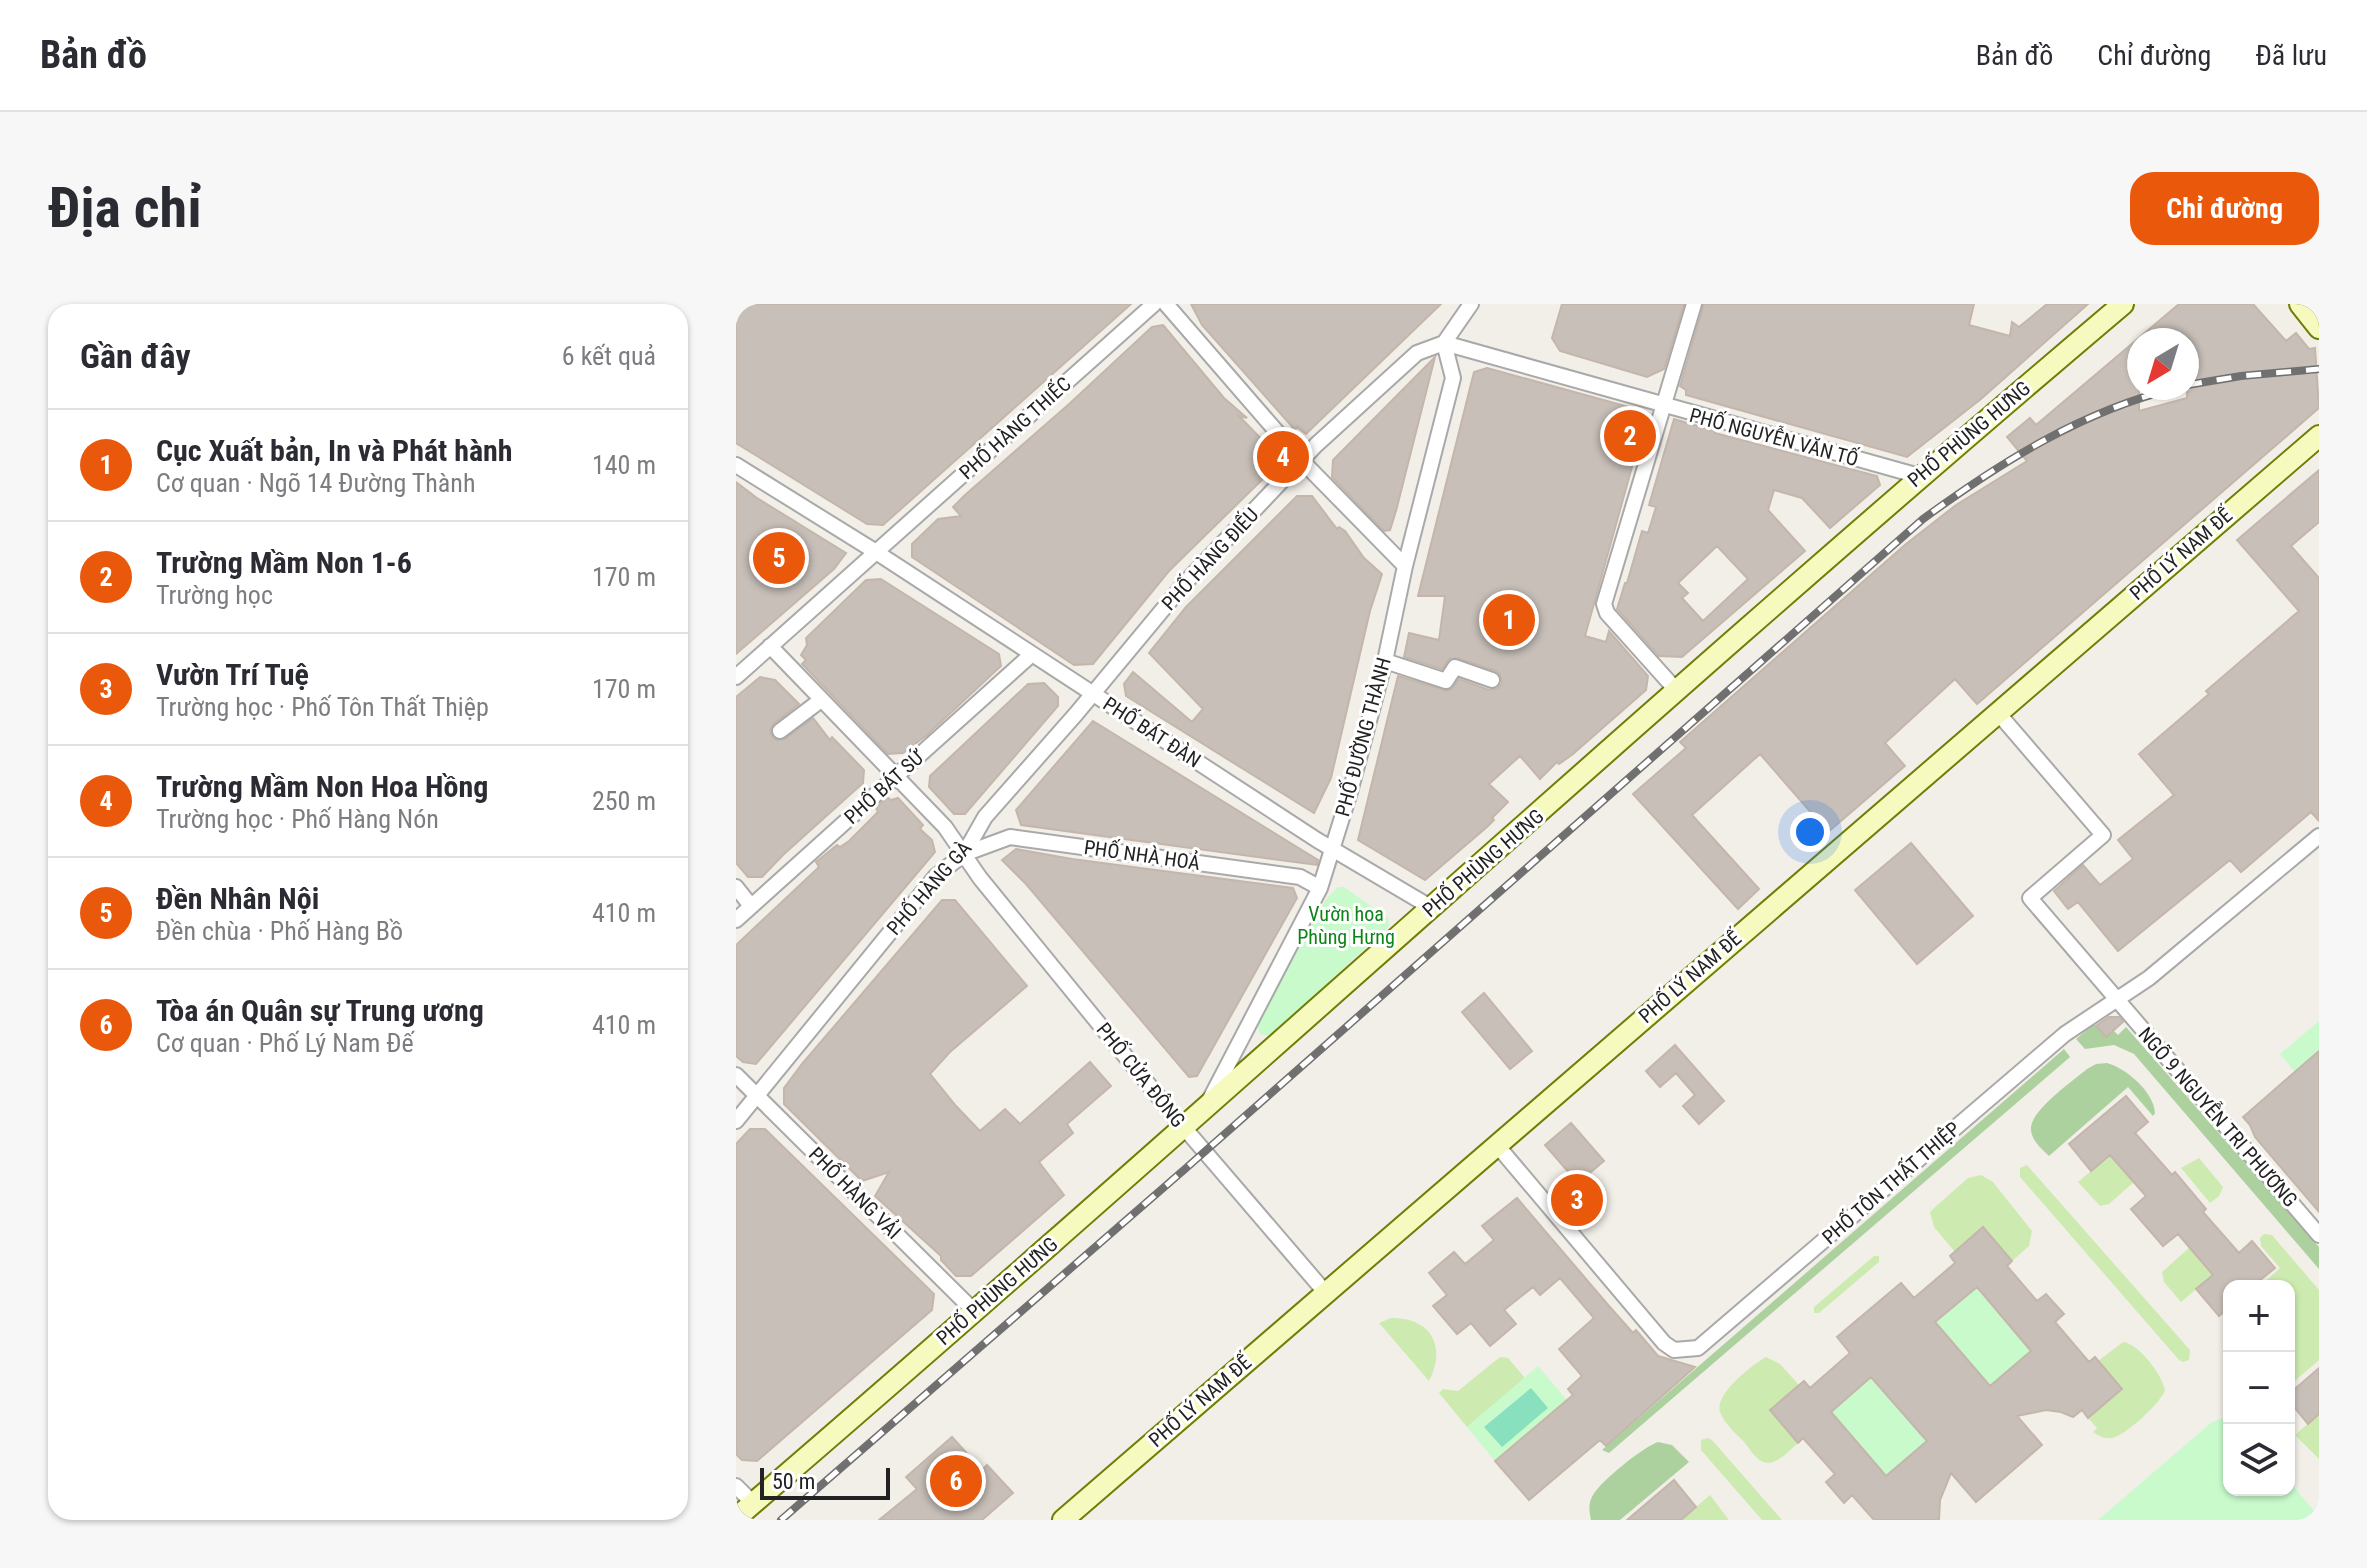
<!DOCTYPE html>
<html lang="vi">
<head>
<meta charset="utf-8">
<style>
	body { margin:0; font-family:"Roboto Condensed",sans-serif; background:#f7f7f7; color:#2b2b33 }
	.controls { position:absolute; right:24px; bottom:24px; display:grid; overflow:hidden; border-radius:16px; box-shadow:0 2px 6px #0004 }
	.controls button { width:72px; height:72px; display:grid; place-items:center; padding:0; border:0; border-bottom:2px solid #e1e1e2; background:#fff; color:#2b2b33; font:40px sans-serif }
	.compass { position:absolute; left:1391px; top:24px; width:72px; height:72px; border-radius:50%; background:#fff; box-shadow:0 2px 6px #0004; rotate:218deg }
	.scale { position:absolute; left:24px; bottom:20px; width:130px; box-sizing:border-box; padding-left:8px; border:4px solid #222; border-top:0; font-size:22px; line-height:28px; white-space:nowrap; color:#222; -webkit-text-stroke:6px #fff; paint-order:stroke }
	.you { position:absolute; left:1074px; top:528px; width:28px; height:28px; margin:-20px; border:6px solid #fff; border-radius:50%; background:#1a73e8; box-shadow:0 0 0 12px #1a73e833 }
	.badge { display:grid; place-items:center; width:52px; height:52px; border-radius:50%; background:#ea580c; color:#fff; font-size:26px; font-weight:700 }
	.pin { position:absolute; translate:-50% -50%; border:4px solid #fff; box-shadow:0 2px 8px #0006 }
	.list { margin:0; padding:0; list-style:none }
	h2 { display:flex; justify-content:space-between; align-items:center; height:104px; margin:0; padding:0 32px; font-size:34px }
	h2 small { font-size:26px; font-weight:400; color:#7c7c81 }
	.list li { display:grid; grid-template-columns:52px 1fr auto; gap:24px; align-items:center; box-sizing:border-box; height:112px; padding:0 32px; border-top:2px solid #e1e1e2 }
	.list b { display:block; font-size:30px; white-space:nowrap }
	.list p { margin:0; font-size:26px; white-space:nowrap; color:#7c7c81 }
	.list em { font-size:26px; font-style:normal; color:#7c7c81 }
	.icon { flex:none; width:44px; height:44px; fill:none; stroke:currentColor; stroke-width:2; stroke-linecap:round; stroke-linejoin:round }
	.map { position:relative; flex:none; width:1583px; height:1216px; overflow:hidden; border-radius:24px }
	header { display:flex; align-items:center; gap:48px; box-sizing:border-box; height:112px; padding:0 40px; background:#fff; border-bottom:2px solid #e1e1e2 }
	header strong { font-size:38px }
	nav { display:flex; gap:44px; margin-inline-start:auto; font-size:28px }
	.intro { display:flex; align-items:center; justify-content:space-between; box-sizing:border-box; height:192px; padding:0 48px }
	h1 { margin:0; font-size:56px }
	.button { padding:20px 36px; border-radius:24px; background:#ea580c; color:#fff; font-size:28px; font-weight:700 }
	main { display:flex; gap:48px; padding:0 48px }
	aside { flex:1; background:#fff; border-radius:24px; box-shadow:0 2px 6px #0004 }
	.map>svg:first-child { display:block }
</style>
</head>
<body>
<header>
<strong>Bản đồ</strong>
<nav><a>Bản đồ</a><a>Chỉ đường</a><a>Đã lưu</a></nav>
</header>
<div class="intro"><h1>Địa chỉ</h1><a class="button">Chỉ đường</a></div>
<main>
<aside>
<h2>Gần đây<small>6 kết quả</small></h2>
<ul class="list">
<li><span class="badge">1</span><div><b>Cục Xuất bản, In và Phát hành</b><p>Cơ quan · Ngõ 14 Đường Thành</p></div><em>140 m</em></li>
<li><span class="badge">2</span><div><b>Trường Mầm Non 1-6</b><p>Trường học</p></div><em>170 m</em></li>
<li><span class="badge">3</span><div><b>Vườn Trí Tuệ</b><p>Trường học · Phố Tôn Thất Thiệp</p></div><em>170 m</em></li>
<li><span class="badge">4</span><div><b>Trường Mầm Non Hoa Hồng</b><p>Trường học · Phố Hàng Nón</p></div><em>250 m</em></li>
<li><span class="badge">5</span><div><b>Đền Nhân Nội</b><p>Đền chùa · Phố Hàng Bồ</p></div><em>410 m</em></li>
<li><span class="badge">6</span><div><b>Tòa án Quân sự Trung ương</b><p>Cơ quan · Phố Lý Nam Đế</p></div><em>410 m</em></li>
</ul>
</aside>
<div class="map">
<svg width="1583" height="1216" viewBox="0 0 1583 1216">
	<rect width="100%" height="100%" fill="#f2efe9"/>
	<path fill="#cdebb0" d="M1374,851L1398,878L1373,900L1364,902L1342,878Z
		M1463,854L1487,883L1483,892L1474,899L1445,864Z
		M1291,861L1454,1046L1453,1056L1447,1058L1443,1056L1284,873V864Z
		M1245,871L1257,878L1296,927L1293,942L1276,957L1247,924L1219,948L1198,923L1194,908L1198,904L1232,874Z
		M1528,930L1536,931L1583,986V1056L1553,1082V982H1524L1544,964L1525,942L1524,934Z
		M1454,943L1477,971L1445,998L1428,978L1426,968Z
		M1138,952H1143V958L1083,1009H1078V1003Z
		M655,1014C695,1013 711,1043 693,1077L643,1019Z
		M1387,1038C1402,1039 1426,1070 1429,1086C1425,1099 1389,1132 1376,1134C1368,1135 1363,1132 1357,1128L1361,1124L1352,1114L1362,1057Z
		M764,1053L772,1054L789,1074L731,1123L703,1089L707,1085L722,1087Z
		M1030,1053L1044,1060L1063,1081L1034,1106L1062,1139C1054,1146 1043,1159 1031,1159C1021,1158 1014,1145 1008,1138C1000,1130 988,1119 984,1108C978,1090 1016,1061 1030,1053Z
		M1583,1110V1155L1559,1131Z
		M972,1134L976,1136L1046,1216H1026L965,1146V1136Z
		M974,1191L993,1216H945Z"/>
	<path fill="#add19e" d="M1358,720L1370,733L1378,727L1382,731L1390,723L1583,943V965L1398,750L1378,741L1349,745L1340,735Z
		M1328,745L1334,753L873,1149L866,1146Z
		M1371,759C1390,764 1418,788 1419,809L1417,812L1392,783L1313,852C1306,845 1296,837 1295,826C1293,807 1337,777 1351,765L1360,760Z
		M922,1138L936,1141L953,1158L884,1216H855C853,1207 852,1199 857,1191C865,1177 907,1143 922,1138Z"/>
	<path fill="#c8facc" d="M602,583H608L652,614L653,622L535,732L524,730L521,720L590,595Z
		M1583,717V747L1559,768L1544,750Z
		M1241,983L1295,1047L1254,1082L1199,1018Z
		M802,1062L831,1096L759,1157L731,1123Z
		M1135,1073L1191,1137L1150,1172L1095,1108Z
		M1487,1114H1493V1186H1553V1177L1583,1213V1216H1362L1476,1118Z"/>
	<path fill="#88e0be" d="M795,1084L812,1104L766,1143L748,1123Z"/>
	<path fill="#c7bfb8" stroke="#c4b6ab" stroke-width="2" fill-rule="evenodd" d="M0,0H395L147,221L131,220L0,139Z
		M455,0H705L570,130L561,123L559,126L466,21Z
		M826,0H948L928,65L911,73L824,47L816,34Z
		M968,0H1238L1233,21L1274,32L1276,18L1283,23L1311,0H1352L1245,95L1171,153L950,91V86L944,82Z
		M1443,0H1517L1550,37L1560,29L1573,45L1579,44L1583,104L1241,400L1219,375L1149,439L1169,462L1092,528L1024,450L956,511L1023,585L1002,605L897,490L950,444L944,438L1170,240L1220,201L1291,157L1271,133L1294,114L1300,121ZM1403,36H1451V94L1403,107Z
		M427,21L488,94L511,114L503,112L539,149L537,165L433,267L357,360L338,361L176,253V240L202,215L225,212L217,203L229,191L332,101L416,23Z
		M699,53L660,207L654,226L648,227L596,173L597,156Z
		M751,64L904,106L909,116L849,332L870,338L873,327L912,372L910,386L837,450L823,460L821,458L804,475L784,452L753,480L772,498L756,514L758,516L751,523L689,576L622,536L662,372L711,387L716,385L723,375L753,386L762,384L766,379L764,370L760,367L722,354L713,355L706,365L668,353L673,329L703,336L709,292H682L738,68Z
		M938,115L979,127V129L1141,172L1144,181L1094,224L1066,194L1038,186L1032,206L1069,247L946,353L923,352L881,305L889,279H891L906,227L912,229L920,203L913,201ZM981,242L1012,275L967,317L946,294L952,289L942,279Z
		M1583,166V218L1555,242L1583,274V517L1575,508L1505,568L1494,556L1382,647L1342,598L1332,605L1318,587L1347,561L1364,581L1397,555L1382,536L1438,491L1403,450L1473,390L1470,387L1563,307L1501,236Z
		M0,178L21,194L110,249L98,265L0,350Z
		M561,192H576L601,225L603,223L609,227L628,254L646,270L634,307L595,474L578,509L390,392L388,380L397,368L456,418L467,405L413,349L450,303Z
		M145,275L263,350L265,362L191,431L167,449L152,450L66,360L70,356L65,351L71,341L70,334L130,276Z
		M24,373L39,376L63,400L37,420L34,427L37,434L41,436L49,435L77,414L94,436L96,433L128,466L127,479L47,551L26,573H12L0,559V393Z
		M308,379L322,393V402L229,510H218L193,483L194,472L292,380Z
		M357,417L582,556L581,561L285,521L280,506Z
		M151,493L155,496L162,494L187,521L184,525L196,536L199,548L20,760L7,758L0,752V641L83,563L80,558L101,541L104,543L113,537L142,508L140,504Z
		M1175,539L1237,612L1181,660L1119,586Z
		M280,545L336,555L557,584L561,594L461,772L453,773L290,580L266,556Z
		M206,596H219L291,682L214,748L194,770L219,801L244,827L269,805L284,820L354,758L375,782L331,820L337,829L303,858L328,891L235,972H220L205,956V952L139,892L153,868L126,877L48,800V784L66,760Z
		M748,689L796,747L774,765L726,708Z
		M1373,713H1383L1387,718L1370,733L1360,722Z
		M939,741L988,797L963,820L947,802L959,791L940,769L924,783L910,767Z
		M1583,747V908L1519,833L1514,821L1507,813Z
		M1390,792L1412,818L1399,829L1436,871L1439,868L1470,905L1467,908L1503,949L1516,937L1539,964L1517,982H1493V1003L1483,1012L1460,985L1477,971L1442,930L1427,942L1395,905L1410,892L1374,851L1355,867L1333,840Z
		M835,819L868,857L842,879L809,841Z
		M14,825H29L198,990L196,1006L21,1157L6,1156L0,1150V840Z
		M781,894L873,1002L897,1029L900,1026L922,1052L959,1063L870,1142L864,1136L793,1196L759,1157L837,1091L832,1085L846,1072L823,1045L858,1014L824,974L804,991L797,983L768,1006L780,1020L754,1042L735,1019L721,1030L697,1002L711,991L693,969L718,948L729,960L758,936L746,922Z
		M1247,923L1276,957L1271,962L1301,997L1310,990L1328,1010L1319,1018L1353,1058L1359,1053L1386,1085L1352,1114L1346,1106L1337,1113L1325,1108L1310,1106L1281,1112L1306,1141L1240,1198L1215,1169L1204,1196L1203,1216H1138L1116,1191L1108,1199L1090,1178L1099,1170L1067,1134L1062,1139L1034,1106L1068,1077L1074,1084L1114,1049L1101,1033L1165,979L1178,994L1219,959L1214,952ZM1241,983L1295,1047L1254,1082L1199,1018ZM1135,1073L1191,1137L1150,1172L1095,1108Z
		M1583,1064V1110L1572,1120L1553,1097V1090Z
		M216,1133L246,1166L251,1161L277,1189L246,1216H143L181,1185L170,1173Z
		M938,1176L960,1203L945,1216H891Z"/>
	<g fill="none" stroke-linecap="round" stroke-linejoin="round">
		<defs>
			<path id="street" d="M430,0L566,157L669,262
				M708,39L1183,172
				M708,39L735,0
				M0,161L140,248L581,536L696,604
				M34,342L209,523L244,574L439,813L589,988
				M649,357L710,377L719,363L756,376
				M0,373L418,0
				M941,387L871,309L868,300L958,0
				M1262,409L1367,531L1294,594L1583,931
				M44,427L85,396
				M228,550L274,533L564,573L584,584
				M0,583L15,602
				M0,616L296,350
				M0,771L238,1007
				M474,795L584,584L614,488L649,357L669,262L717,74L708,39
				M0,817L200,572L228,550L249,513L340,410L448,280L580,141L681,49L708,39
				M760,840L928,1039L938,1046L962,1044L1329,730L1413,674L1583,532
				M0,1182L17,1199"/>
			<path id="secondary" d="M1564,0L1583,24
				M0,1214C466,814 918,397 1387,0
				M327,1216L1583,132"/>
		</defs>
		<use href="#street" stroke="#a9a9a9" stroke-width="18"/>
		<use href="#secondary" stroke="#707d05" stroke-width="24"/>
		<use href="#street" stroke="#fff" stroke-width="14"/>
		<use href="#secondary" stroke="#f7fabf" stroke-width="20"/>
		<defs>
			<path id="rail" d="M1451,81L1505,72L1583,65
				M45,1216L449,865L1187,215C1265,158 1346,107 1440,84"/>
		</defs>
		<use href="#rail" stroke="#707070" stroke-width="8"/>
		<use href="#rail" stroke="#fff" stroke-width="5" stroke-dasharray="15" stroke-linecap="butt"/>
	</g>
	<g text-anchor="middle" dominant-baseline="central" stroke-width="6" stroke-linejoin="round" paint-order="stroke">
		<g font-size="20" fill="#222" stroke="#fff">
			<text transform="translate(279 124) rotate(-42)">PHỐ HÀNG THIẾC</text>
			<text transform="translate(1233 130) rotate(-40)">PHỐ PHÙNG HƯNG</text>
			<text transform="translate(1038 133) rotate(15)">PHỐ NGUYỄN VĂN TỐ</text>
			<text transform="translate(1445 250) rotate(-41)">PHỐ LÝ NAM ĐẾ</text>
			<text transform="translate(474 255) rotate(-47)">PHỐ HÀNG ĐIẾU</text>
			<text transform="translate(416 428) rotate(33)">PHỐ BÁT ĐÀN</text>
			<text transform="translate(627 433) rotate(-75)">PHỐ ĐƯỜNG THÀNH</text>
			<text transform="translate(148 483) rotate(-42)">PHỐ BÁT SỨ</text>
			<text transform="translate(406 551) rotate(8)">PHỐ NHÀ HOẢ</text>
			<text transform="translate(747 559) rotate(-41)">PHỐ PHÙNG HƯNG</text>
			<text transform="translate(193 584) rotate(-49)">PHỐ HÀNG GÀ</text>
			<text transform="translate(954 673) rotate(-41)">PHỐ LÝ NAM ĐẾ</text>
			<text transform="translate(405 771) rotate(51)">PHỐ CỬA ĐÔNG</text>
			<text transform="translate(1482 813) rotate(49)">NGÕ 9 NGUYỄN TRI PHƯƠNG</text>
			<text transform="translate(1155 879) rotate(-41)">PHỐ TÔN THẤT THIỆP</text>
			<text transform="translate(119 889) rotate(45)">PHỐ HÀNG VẢI</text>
			<text transform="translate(261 987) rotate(-41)">PHỐ PHÙNG HƯNG</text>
			<text transform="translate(464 1097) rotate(-41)">PHỐ LÝ NAM ĐẾ</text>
		</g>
		<g font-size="20" fill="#0c8416" stroke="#fff">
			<text x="610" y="610">Vườn hoa<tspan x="610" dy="23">Phùng Hưng</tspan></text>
		</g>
	</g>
</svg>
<div class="controls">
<button>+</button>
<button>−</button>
<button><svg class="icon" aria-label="layers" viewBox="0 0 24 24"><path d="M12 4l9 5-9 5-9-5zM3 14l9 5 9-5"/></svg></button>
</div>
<svg class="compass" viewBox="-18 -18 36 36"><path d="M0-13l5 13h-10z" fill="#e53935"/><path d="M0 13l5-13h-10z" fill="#7c7c81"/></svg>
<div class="scale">50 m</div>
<div class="you"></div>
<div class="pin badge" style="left:773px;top:316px">1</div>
<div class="pin badge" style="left:894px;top:132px">2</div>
<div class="pin badge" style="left:841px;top:896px">3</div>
<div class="pin badge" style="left:547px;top:153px">4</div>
<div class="pin badge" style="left:43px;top:254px">5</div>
<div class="pin badge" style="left:220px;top:1177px">6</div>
</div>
</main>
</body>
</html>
